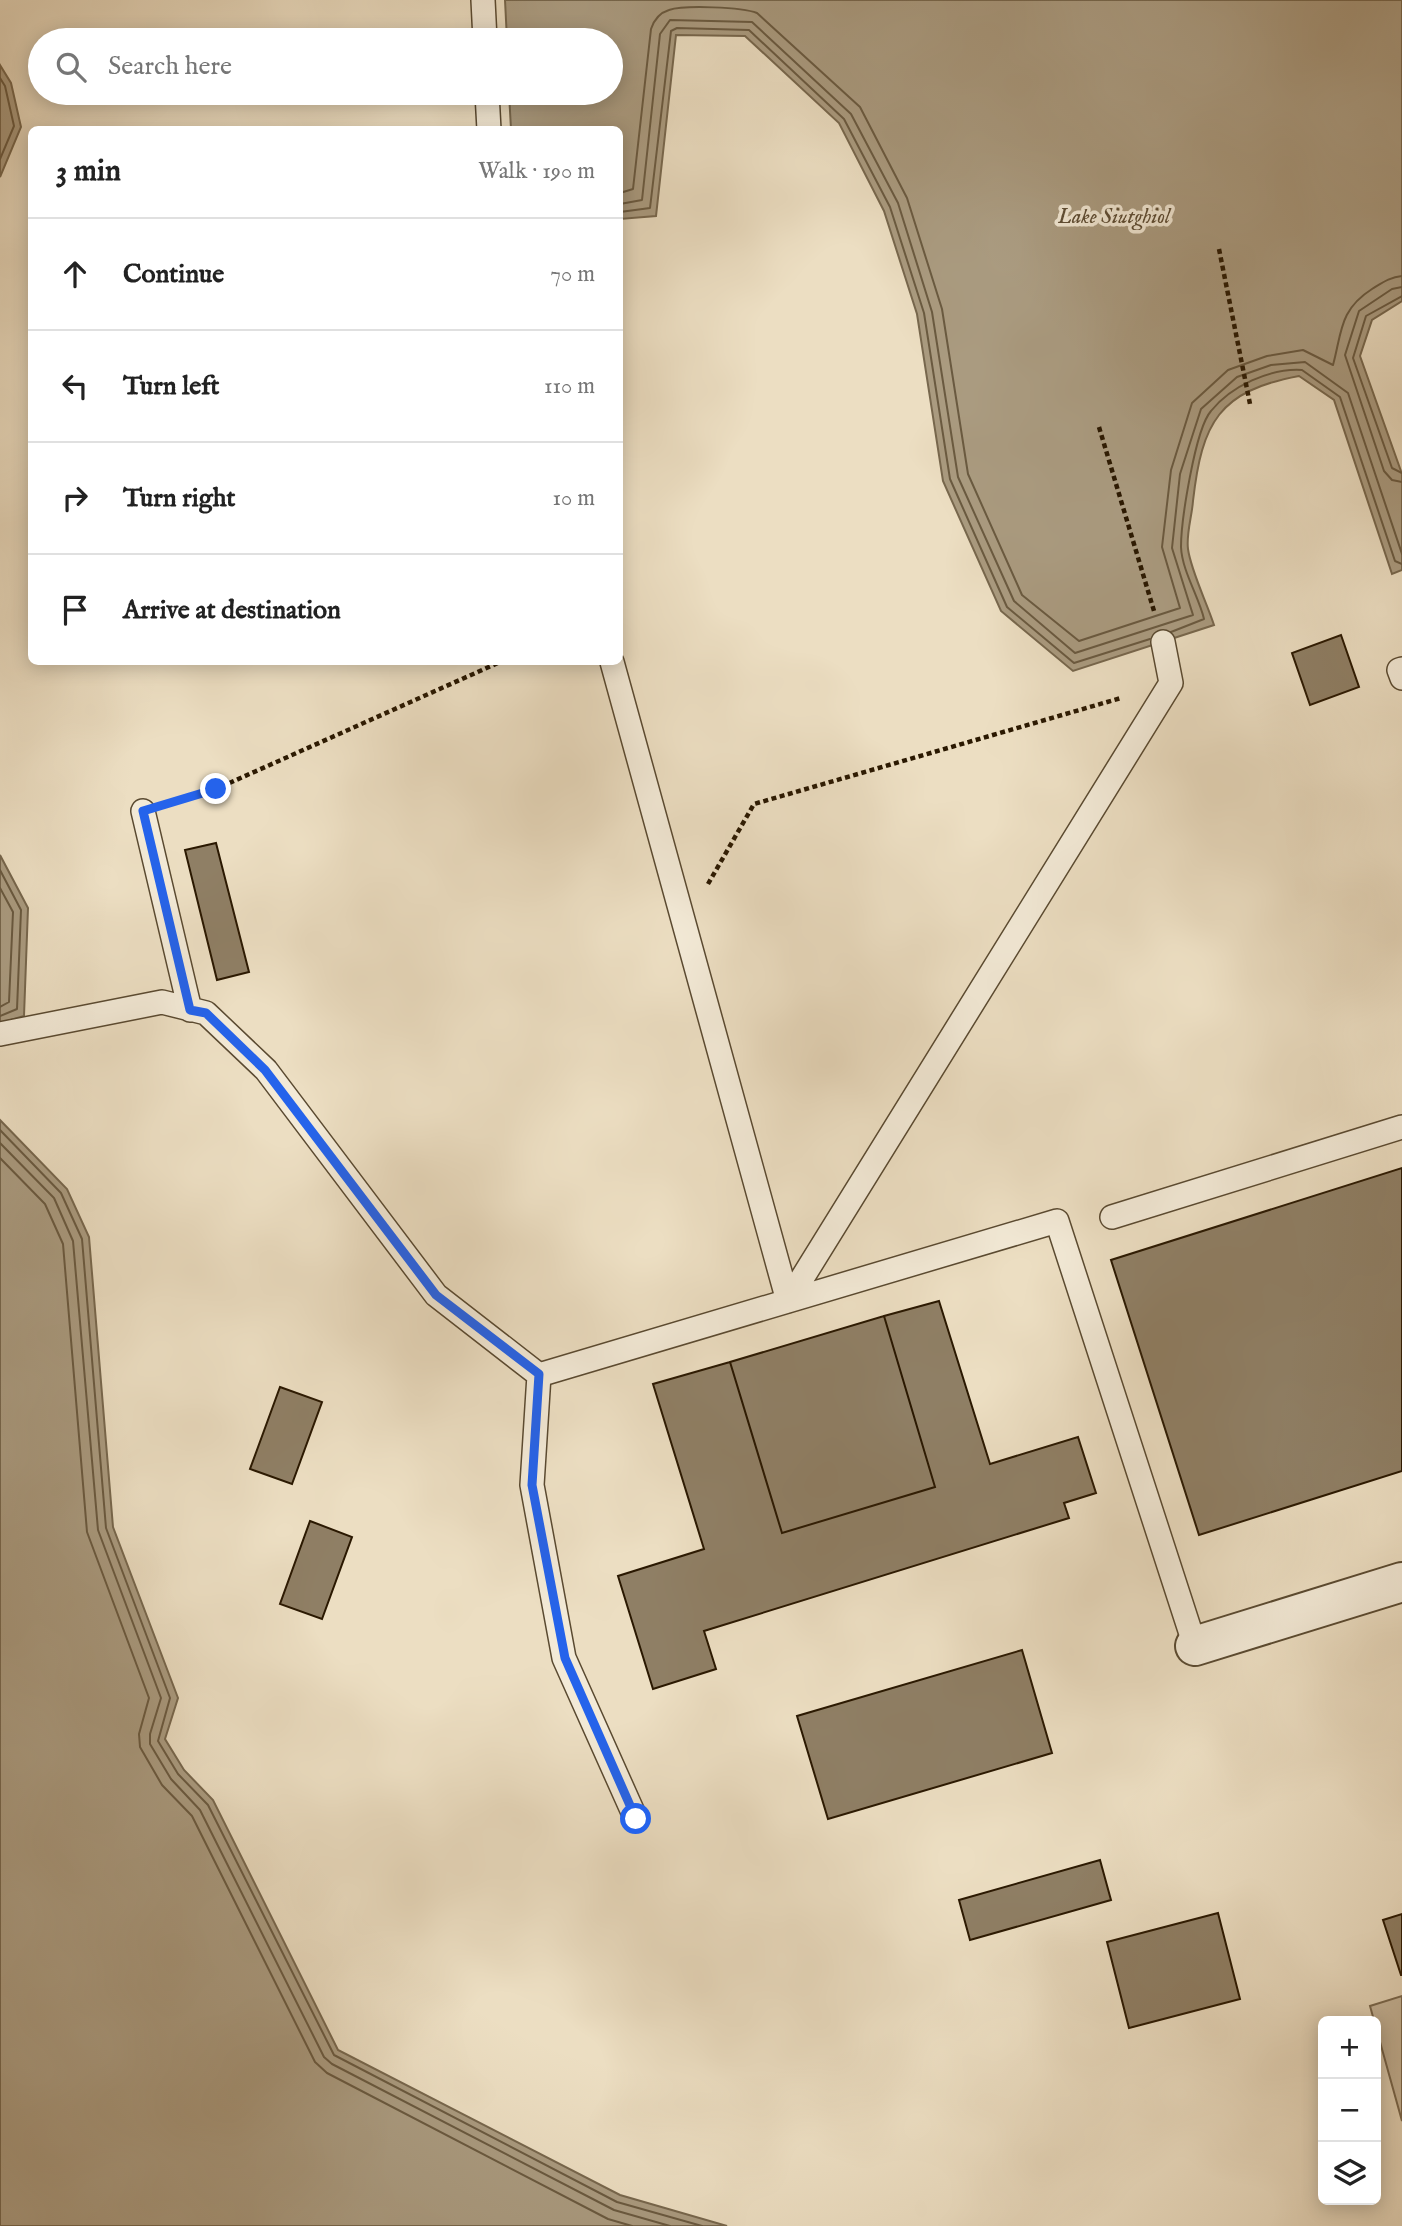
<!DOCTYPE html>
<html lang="en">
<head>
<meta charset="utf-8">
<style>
	body { margin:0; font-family:"IM FELL English",serif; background:#f2f2f2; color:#222 }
	.controls { position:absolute; right:21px; bottom:21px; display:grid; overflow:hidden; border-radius:10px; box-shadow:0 4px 18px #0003 }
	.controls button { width:63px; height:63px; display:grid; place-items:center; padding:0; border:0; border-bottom:2px solid #e0e0e0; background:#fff; color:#222; font:35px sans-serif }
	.stop { position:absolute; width:21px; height:21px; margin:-16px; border:5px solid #2563eb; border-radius:50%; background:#fff }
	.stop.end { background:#2563eb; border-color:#fff; box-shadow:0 2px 7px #0008 }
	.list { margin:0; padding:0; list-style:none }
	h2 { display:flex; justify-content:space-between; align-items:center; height:91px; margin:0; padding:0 28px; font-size:30px }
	h2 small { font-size:23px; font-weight:400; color:#767676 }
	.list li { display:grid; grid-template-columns:46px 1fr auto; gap:21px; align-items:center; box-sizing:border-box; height:112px; padding:0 28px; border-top:2px solid #e0e0e0 }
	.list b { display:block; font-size:26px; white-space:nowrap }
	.list em { font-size:23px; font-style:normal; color:#767676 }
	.icon { flex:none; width:38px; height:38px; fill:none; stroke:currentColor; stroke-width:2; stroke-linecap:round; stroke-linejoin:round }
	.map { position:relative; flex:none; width:1402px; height:2226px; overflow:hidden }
	.search { position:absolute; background:#fff; box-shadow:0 4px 18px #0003; left:28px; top:28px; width:595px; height:77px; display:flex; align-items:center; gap:18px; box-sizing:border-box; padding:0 24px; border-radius:38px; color:#767676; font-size:26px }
	.panel { position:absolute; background:#fff; box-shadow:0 4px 18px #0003; left:28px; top:126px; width:595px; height:539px; border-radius:10px }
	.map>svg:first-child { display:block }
</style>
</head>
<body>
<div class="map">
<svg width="1402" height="2226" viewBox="0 0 1402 2226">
	<rect width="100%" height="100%" fill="#ecdec2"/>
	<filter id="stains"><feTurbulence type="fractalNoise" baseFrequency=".00286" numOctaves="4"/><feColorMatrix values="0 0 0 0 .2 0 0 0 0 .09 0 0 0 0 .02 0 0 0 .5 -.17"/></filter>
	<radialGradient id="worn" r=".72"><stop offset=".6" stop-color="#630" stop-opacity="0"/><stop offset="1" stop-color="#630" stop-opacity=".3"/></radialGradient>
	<path fill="#cbbca1" stroke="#7a6a51" stroke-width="2" d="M1402,1996V2121L1370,2006Z"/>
	<path fill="#aa9b80" stroke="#77674d" stroke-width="2" d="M505,0H1402V301L1372,320L1360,356L1402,474V570L1392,574L1334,400L1299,376C1219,391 1202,422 1193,501C1192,516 1186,534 1188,549C1191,571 1207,603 1214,625L1073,671L1001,611L943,481L917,314L884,211L839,123L745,36L676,35L656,216L620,219V130L511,129L509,93H611V40H507Z
		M0,65L11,83L21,127L0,177Z
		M0,855L28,908L24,1016L0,1023Z
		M0,1120L67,1189L89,1237L113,1527L178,1698L165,1739L184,1770L213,1800L338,2050L620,2195L727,2226H0Z"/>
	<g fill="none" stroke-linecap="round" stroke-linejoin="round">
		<path stroke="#6a5a40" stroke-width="2" d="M0,78L5,86L14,126L0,159
			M620,193L633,189L651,29C654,20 659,13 669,10C684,5 742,7 757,13L860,107L907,198L942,309L968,474L1022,595L1079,641L1180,608L1162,547L1171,470L1192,403L1228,370L1267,356L1303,350L1333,365C1342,332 1339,310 1372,289C1382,283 1390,277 1402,276
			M620,204L642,200L660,34L670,20L752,22L851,114L898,203L932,312L958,477L1014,601L1075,653L1193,615L1172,548L1180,474L1201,409L1237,377L1271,365L1305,362L1348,393L1402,554
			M620,212L650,208L671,31L677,28L749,30L844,119L890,207L924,313L950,479L1007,607L1074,663L1150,639
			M1402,287L1392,289L1359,311L1345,355L1384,471L1392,480L1402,482
			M1402,296L1366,316L1353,358L1392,468L1402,473
			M1171,632L1204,619C1199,597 1182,571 1181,547C1181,522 1195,429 1211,411C1231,386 1270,368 1302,370L1340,397L1395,561L1402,564
			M0,870L21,910L17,1009L0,1016
			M0,888L13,912L9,1002L0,1007
			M0,1130L61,1193L82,1239L106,1528L170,1698L158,1741L178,1774L208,1805L334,2055L617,2202L702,2226
			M0,1143L54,1198L73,1241L98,1530L161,1698L150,1734V1744L171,1779L200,1810L324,2057L332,2064L614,2210L670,2226
			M0,1158L45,1204L63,1244L87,1532L149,1698L139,1734L140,1747L162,1785L192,1816L315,2062L327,2073L608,2219L632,2226"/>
	</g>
	<path fill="#8f7f65" stroke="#2a1801" stroke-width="2" d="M1341,635L1359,687L1310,705L1292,653Z
		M216,843L249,972L217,980L185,850Z
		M1402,1168V1471L1199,1535L1111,1260Z
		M939,1301L990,1464L1078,1437L1096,1493L1064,1503L1069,1518L704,1631L716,1669L653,1689L618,1576L704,1549L653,1384L730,1362L782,1533L935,1487L884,1316Z
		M884,1316L935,1487L782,1533L730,1362Z
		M280,1387L322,1402L292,1484L250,1469Z
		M310,1521L352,1537L322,1619L280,1604Z
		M1022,1650L1052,1753L828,1819L797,1716Z
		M1100,1860L1111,1900L970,1940L959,1900Z
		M1218,1913L1240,1999L1129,2028L1107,1942Z
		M1402,1914V1975H1401L1383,1920Z"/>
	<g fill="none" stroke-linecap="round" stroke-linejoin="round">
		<defs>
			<path id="service" d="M483,0L485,40
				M487,93L489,130
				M612,662L788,1301
				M1402,669L1399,670L1402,678
				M143,811L190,1010
				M0,1034L162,1002L206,1013L266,1070L436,1295L539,1375
				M1112,1217L1402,1127
				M788,1301L1171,683L1163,642
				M539,1375L1057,1221L1195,1646
				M539,1375L532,1485L564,1658L636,1819"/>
			<path id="minor" d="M1195,1646L1402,1582"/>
		</defs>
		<use href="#service" stroke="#5a4a31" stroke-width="26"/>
		<use href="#minor" stroke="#5a4a31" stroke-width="42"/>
		<path stroke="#2a1801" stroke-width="4.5" stroke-dasharray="5 3.5" stroke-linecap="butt" d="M1219,249L1250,404
			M1099,427L1154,611
			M173,802L216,789L500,662
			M708,884L754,804L1121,698"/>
		<use href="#service" stroke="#f3ead7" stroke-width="23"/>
		<use href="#minor" stroke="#f3ead7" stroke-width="38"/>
	</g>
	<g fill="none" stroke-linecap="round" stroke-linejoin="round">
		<path stroke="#2563eb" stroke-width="9" d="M216,789L143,811L190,1010L206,1013L265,1070L436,1295L539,1374L532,1485L565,1658L636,1819"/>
	</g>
	<g text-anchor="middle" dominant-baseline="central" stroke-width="7" stroke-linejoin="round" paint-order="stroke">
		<g font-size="21" font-style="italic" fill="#5d4c34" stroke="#f3ead7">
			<text x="1114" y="217">Lake Siutghiol</text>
		</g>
	</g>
	<rect width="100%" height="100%" filter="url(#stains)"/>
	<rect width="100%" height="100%" fill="url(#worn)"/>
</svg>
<div class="controls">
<button>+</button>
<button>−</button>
<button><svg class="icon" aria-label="layers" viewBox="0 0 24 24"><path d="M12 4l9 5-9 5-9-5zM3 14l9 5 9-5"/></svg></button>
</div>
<div class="stop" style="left:636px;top:1819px"></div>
<div class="stop end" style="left:216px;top:789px"></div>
<div class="search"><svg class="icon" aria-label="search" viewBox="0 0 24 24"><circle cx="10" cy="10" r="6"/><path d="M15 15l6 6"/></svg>Search here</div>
<section class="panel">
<h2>3 min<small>Walk · 190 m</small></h2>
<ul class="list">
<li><svg class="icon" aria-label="ahead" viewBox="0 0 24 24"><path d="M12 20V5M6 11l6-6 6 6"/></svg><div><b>Continue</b></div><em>70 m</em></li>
<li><svg class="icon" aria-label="left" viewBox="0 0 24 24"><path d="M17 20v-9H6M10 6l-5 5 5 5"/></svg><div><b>Turn left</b></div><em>110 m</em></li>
<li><svg class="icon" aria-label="right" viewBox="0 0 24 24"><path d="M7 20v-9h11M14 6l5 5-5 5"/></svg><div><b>Turn right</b></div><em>10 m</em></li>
<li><svg class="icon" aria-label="arrive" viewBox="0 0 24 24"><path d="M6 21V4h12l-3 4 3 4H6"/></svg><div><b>Arrive at destination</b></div></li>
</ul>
</section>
</div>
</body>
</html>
